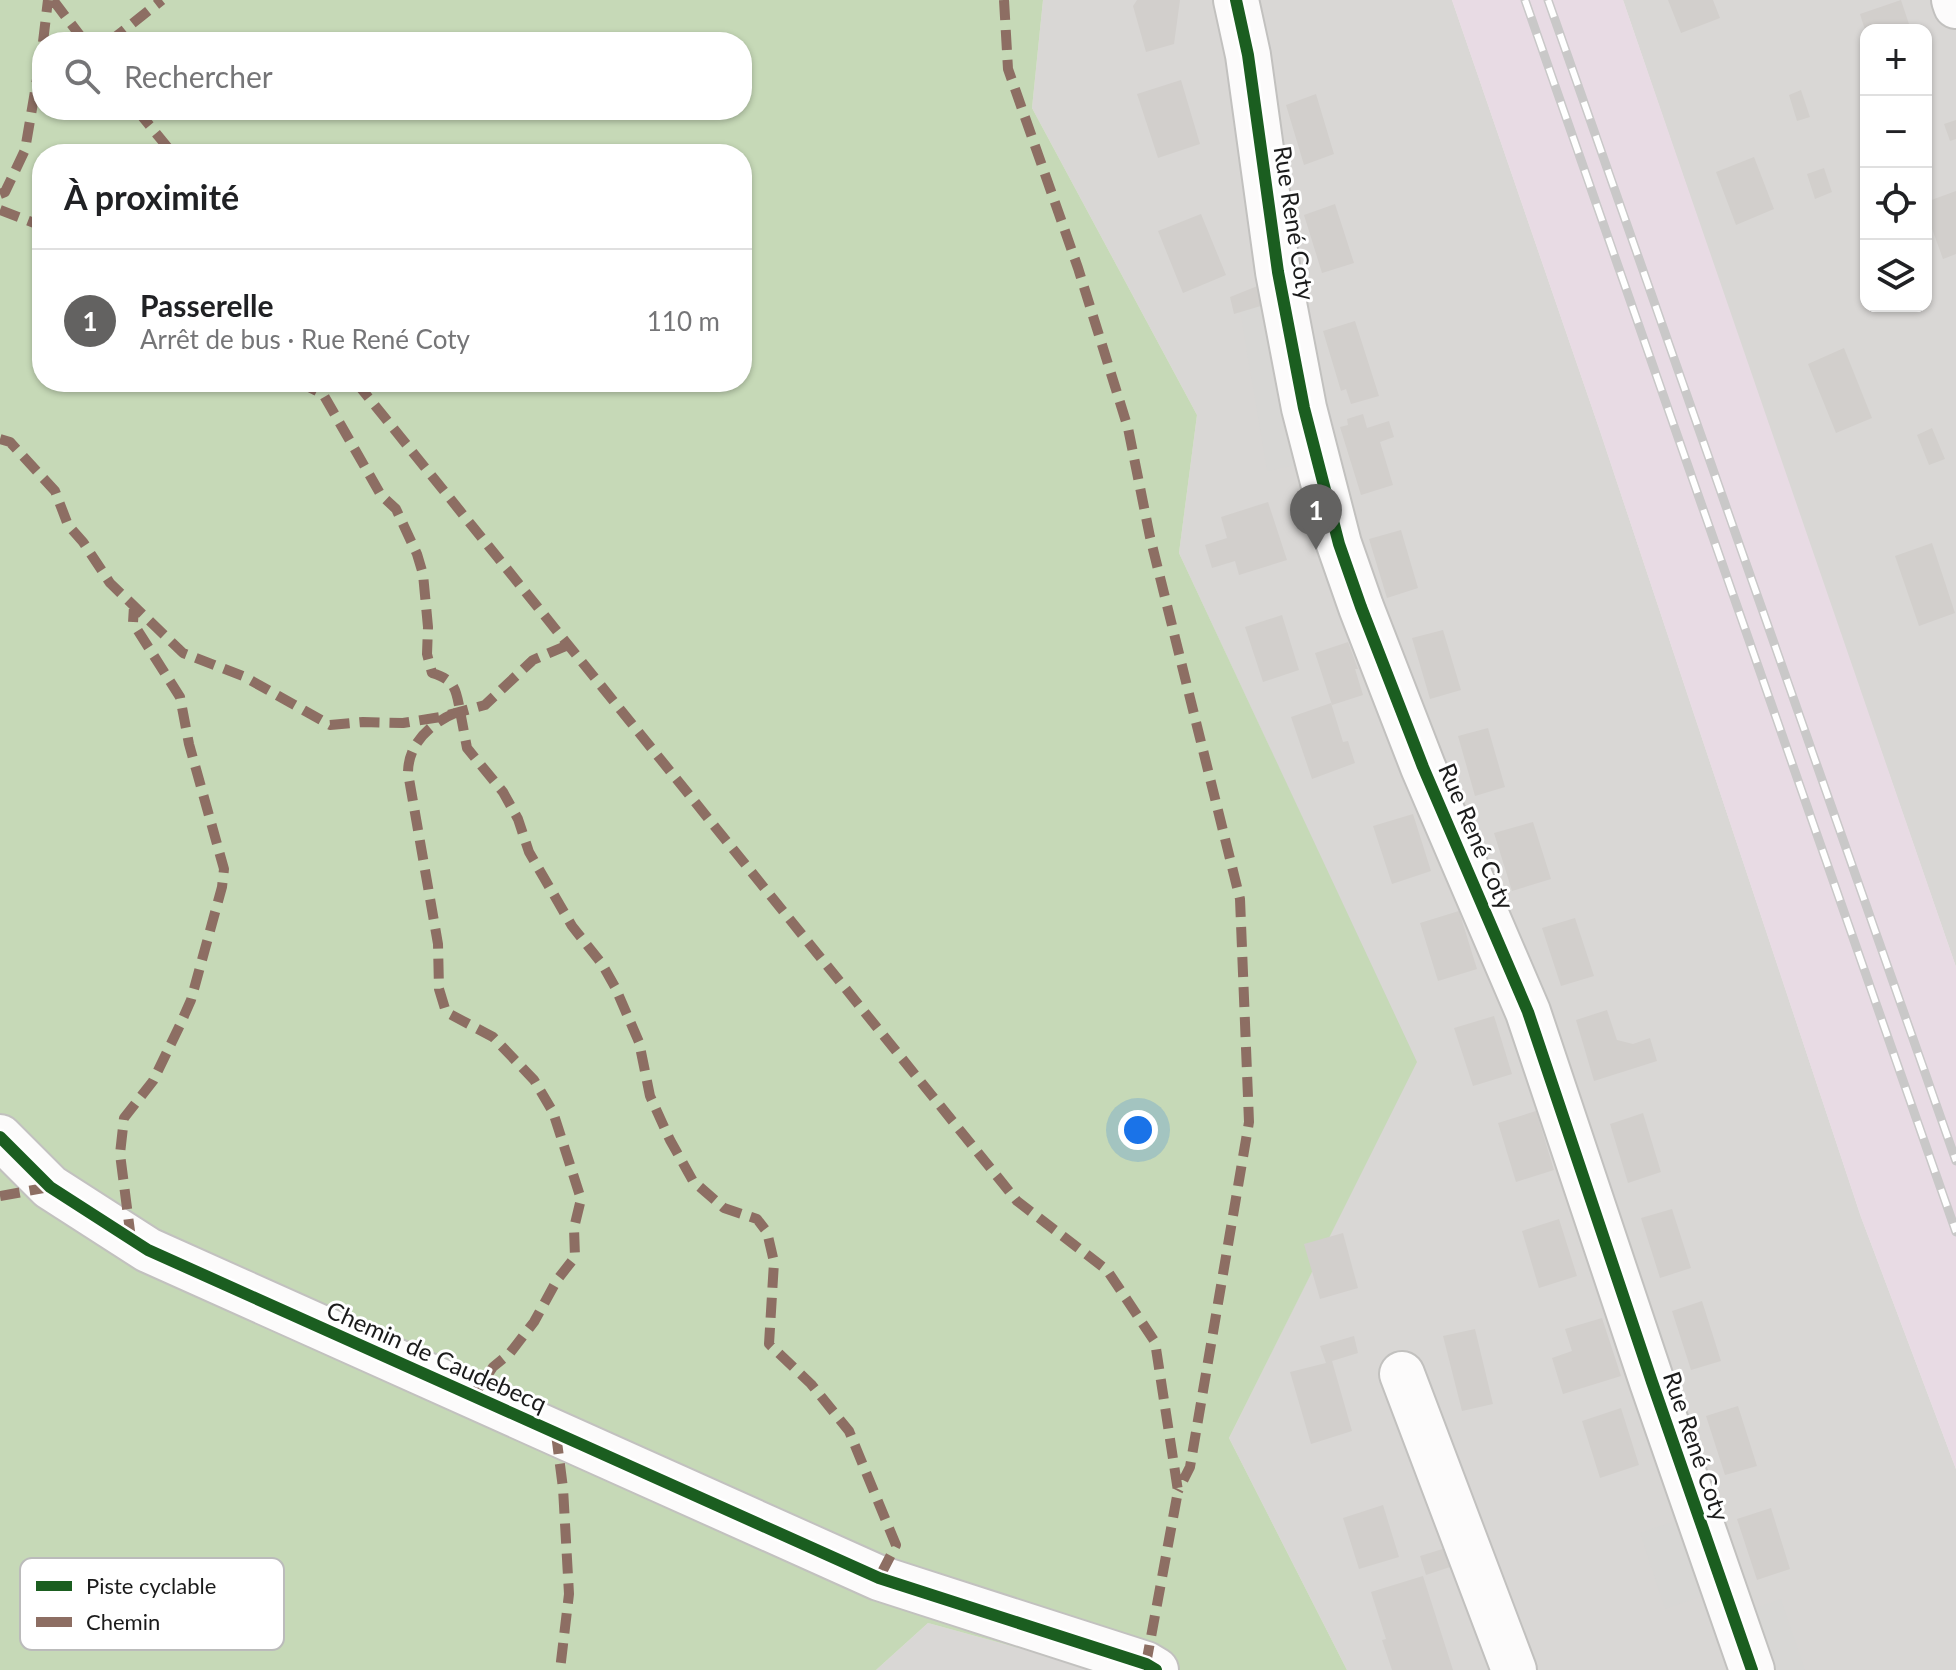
<!DOCTYPE html>
<html lang="fr">
<head>
<meta charset="utf-8">
<style>
	body { margin:0; font-family:Lato,sans-serif; background:#f6f6f6; color:#202124 }
	.controls { position:absolute; right:24px; top:24px; display:grid; overflow:hidden; border-radius:16px; box-shadow:0 2px 6px #0004 }
	.controls button { width:72px; height:72px; display:grid; place-items:center; padding:0; border:0; border-bottom:2px solid #e0e0e0; background:#fff; color:#202124; font:40px sans-serif }
	.you { position:absolute; left:1138px; top:1130px; width:28px; height:28px; margin:-20px; border:6px solid #fff; border-radius:50%; background:#1a73e8; box-shadow:0 0 0 12px #1a73e833 }
	.badge { display:grid; place-items:center; width:52px; height:52px; border-radius:50%; background:#636261; color:#fff; font-size:26px; font-weight:700 }
	.pin { position:absolute; translate:-50% -66px; filter:drop-shadow(0 2px 4px #0008) }
	.pin::after { content:''; position:absolute; top:42px; width:28px; height:24px; background:inherit; clip-path:polygon(0 0,100% 0,50% 100%) }
	.list { margin:0; padding:0; list-style:none }
	h2 { display:flex; justify-content:space-between; align-items:center; height:104px; margin:0; padding:0 32px; font-size:34px }
	h2 small { font-size:26px; font-weight:400; color:#757577 }
	.list li { display:grid; grid-template-columns:52px 1fr auto; gap:24px; align-items:center; box-sizing:border-box; height:144px; padding:0 32px; border-top:2px solid #e0e0e0 }
	.list b { display:block; font-size:30px; white-space:nowrap }
	.list p { margin:0; font-size:26px; white-space:nowrap; color:#757577 }
	.list em { font-size:26px; font-style:normal; color:#757577 }
	.icon { flex:none; width:44px; height:44px; fill:none; stroke:currentColor; stroke-width:2; stroke-linecap:round; stroke-linejoin:round }
	.map { position:relative; flex:none; width:1956px; height:1670px; overflow:hidden }
	.search { position:absolute; background:#fff; box-shadow:0 2px 6px #0004; left:32px; top:32px; width:720px; height:88px; display:flex; align-items:center; gap:20px; box-sizing:border-box; padding:0 28px; border-radius:32px; color:#757577; font-size:30px }
	.panel { position:absolute; background:#fff; box-shadow:0 2px 6px #0004; left:32px; top:144px; width:720px; height:248px; border-radius:32px }
	.map>svg:first-child { display:block }
</style>
</head>
<body>
<div class="map">
<svg width="1956" height="1670" viewBox="0 0 1956 1670">
	<rect width="100%" height="100%" fill="#eae7e3"/>
	<path fill="#d9d7d5" fill-rule="evenodd" d="M1043,0H1452L1600,431L1861,1217L1956,1469V1670H1347L1229,1438L1416,1062L1179,553L1197,415L1032,108Z
		M1623,0H1956V967L1768,425ZM1866,30H1926V306H1866Z
		M928,1623L1099,1670H876Z"/>
	<path fill="#e8dbe4" d="M1452,0H1623L1956,967V1469L1861,1217L1600,431Z"/>
	<path fill="#c6d9b7" fill-rule="evenodd" d="M0,0H1043L1032,108L1197,415L1179,553L1417,1062L1229,1438L1347,1670H1099L928,1623L876,1670H0ZM42,42H742V110H42ZM42,154H742V382H42Z"/>
	<path fill="#d8d7d5" d="M1270,304L1297,465L1267,471L1240,310Z
		M1678,1520L1703,1596L1665,1609L1640,1533Z
		M1781,1599L1805,1670H1767L1747,1611Z"/>
	<path fill="#d2cfcc" d="M1137,0H1180L1174,44L1146,52L1133,6Z
		M1668,0H1713L1720,18L1681,33Z
		M1901,0L1911,30H1865L1860,14Z
		M1181,80L1200,144L1158,158L1137,94Z
		M1801,90L1810,117L1797,121L1789,95Z
		M1316,94L1334,154L1304,165L1286,105Z
		M1956,120V139L1950,141L1944,124Z
		M1754,157L1774,209L1736,225L1716,172Z
		M1824,168L1832,192L1815,199L1807,174Z
		M1956,191V254L1943,259L1926,212V202Z
		M1335,204L1354,263L1322,273L1304,215Z
		M1201,214L1226,275L1183,293L1158,231Z
		M1260,285L1264,305L1234,314L1230,297Z
		M1355,321L1379,396L1351,404L1346,389L1341,391L1323,331Z
		M1844,348L1872,418L1836,433L1808,364Z
		M1363,414L1367,428L1389,421L1394,437L1380,442L1393,485L1361,495L1340,427L1348,425L1347,419Z
		M1932,428L1945,459L1929,465L1917,435Z
		M1268,502L1287,560L1239,575L1235,561L1212,568L1205,545L1227,538L1221,517Z
		M1401,530L1418,588L1387,598L1369,539Z
		M1932,543L1955,613L1919,626L1895,556Z
		M1282,615L1299,670L1263,682L1245,627Z
		M1443,630L1461,690L1430,699L1412,638Z
		M1348,642L1358,669H1355L1363,695L1332,705L1315,653Z
		M1331,703L1343,742L1348,741L1355,763L1312,779L1291,717Z
		M1488,728L1505,787L1475,796L1458,736Z
		M1413,814L1431,871L1392,884L1373,826Z
		M1533,822L1551,879L1512,891L1494,833Z
		M1459,911L1477,969L1438,981L1420,923Z
		M1575,918L1594,976L1561,986L1542,928Z
		M1607,1010L1617,1040L1633,1044L1650,1038L1657,1061L1594,1081L1576,1020Z
		M1494,1016L1512,1074L1473,1086L1454,1028Z
		M1536,1111L1554,1170L1516,1182L1498,1123Z
		M1643,1113L1661,1172L1628,1183L1610,1124Z
		M1672,1209L1691,1268L1660,1278L1641,1218Z
		M1559,1219L1577,1276L1539,1288L1522,1231Z
		M1343,1233L1358,1288L1320,1299L1304,1244Z
		M1702,1301L1721,1361L1691,1370L1672,1311Z
		M1602,1318L1621,1376L1563,1394L1552,1358L1572,1351L1565,1329Z
		M1475,1329L1493,1404L1462,1411L1443,1336Z
		M1354,1336L1358,1353L1332,1361L1352,1431L1311,1444L1290,1372L1326,1363L1320,1346Z
		M1738,1406L1757,1466L1725,1475L1706,1416Z
		M1621,1408L1639,1465L1600,1478L1582,1421Z
		M1383,1505L1399,1557L1359,1569L1343,1518Z
		M1771,1508L1790,1569L1757,1580L1737,1519Z
		M1449,1547L1456,1565L1426,1575L1420,1556Z
		M1423,1576L1453,1670H1392L1382,1640L1386,1639L1371,1592Z"/>
	<g fill="none" stroke-linecap="round" stroke-linejoin="round">
		<defs>
			<path id="minor" d="M1236,0L1248,55L1278,272L1304,408L1339,544L1361,607L1423,767L1528,1012L1652,1382L1752,1670
				M1954,0L1956,6
				M0,1137L50,1187L148,1250L879,1578L1146,1664L1156,1670
				M1402,1374L1514,1670"/>
		</defs>
		<use href="#minor" stroke="#c2c1bf" stroke-width="48"/>
		<use href="#minor" stroke="#fcfbfb" stroke-width="44"/>
		<defs>
			<path id="rail" d="M1525,0L1956,1232
				M1548,0L1956,1161"/>
		</defs>
		<use href="#rail" stroke="#c9c8c8" stroke-width="9"/>
		<use href="#rail" stroke="#fff" stroke-width="6" stroke-dasharray="18" stroke-linecap="butt"/>
		<path stroke="#8d6e63" stroke-width="10" stroke-dasharray="20 10" stroke-linecap="butt" d="M53,0L85,42
			M1004,0L1008,69L1078,268L1128,428L1150,537L1240,899L1249,1122L1190,1467L1178,1491
			M43,42L48,0
			M109,42L162,0
			M137,110L173,154
			M0,194L5,192L25,150L42,50
			M0,210L42,226
			M299,382L323,394L381,495L396,509L417,554L423,574L428,627L427,654L432,673C455,680 456,689 460,711C433,721 408,742 408,773L438,944L439,989L446,1012L493,1037L534,1080L553,1112L581,1199L574,1228L575,1257L557,1280L534,1322L510,1353L493,1367L473,1396
			M356,382L1017,1201L1107,1270L1155,1342L1178,1491L1146,1664
			M0,439L10,442L55,491L68,525L83,542L110,583L183,653L243,676L330,725L363,722L403,723L441,717L485,705L533,660L568,645
			M460,711L467,748L503,792L518,819L529,852L572,926L602,964L615,987L639,1042L650,1096L670,1140L693,1181L724,1208L757,1219L767,1232L774,1262L769,1344L811,1384L849,1431L896,1545L879,1578
			M0,1196L50,1187
			M131,1239L120,1154L124,1118L153,1081L180,1025L191,1000L222,887L224,869L189,744L180,697L133,623L134,606
			M556,1434L563,1488L569,1594L560,1670"/>
		<defs>
			<path id="cycleway" d="M1236,0L1248,55L1278,272L1304,408L1339,544L1361,607L1423,767L1528,1012L1652,1382L1752,1670
				M0,1137L50,1187L148,1250L879,1578L1146,1664L1156,1670"/>
		</defs>
		<use href="#cycleway" stroke="#fff" stroke-width="17"/>
		<use href="#cycleway" stroke="#1b5e20" stroke-width="12"/>
	</g>
	<g text-anchor="middle" dominant-baseline="central" stroke-width="6" stroke-linejoin="round" paint-order="stroke">
		<g font-size="24" fill="#1b1b1b" stroke="#fff">
			<text transform="translate(1295 223) rotate(81)">Rue René Coty</text>
			<text transform="translate(1477 836) rotate(67)">Rue René Coty</text>
			<text transform="translate(437 1356) rotate(24)">Chemin de Caudebecq</text>
			<text transform="translate(1697 1446) rotate(71)">Rue René Coty</text>
		</g>
	</g>
	<rect x="20" y="1558" width="264" height="92" rx="12" fill="#fff" stroke="#bbb" stroke-width="2"/>
	<rect x="36" y="1581" width="36" height="10" fill="#1b5e20"/>
	<rect x="36" y="1617" width="36" height="10" fill="#8d6e63"/>
	<g font-size="22" fill="#1b1b1b">
		<text x="86" y="1594">Piste cyclable</text>
		<text x="86" y="1630">Chemin</text>
	</g>
</svg>
<div class="controls">
<button>+</button>
<button>−</button>
<button><svg class="icon" aria-label="locate" viewBox="0 0 24 24"><circle cx="12" cy="12" r="6"/><path d="M12 2v4M12 18v4M2 12h4M18 12h4"/></svg></button>
<button><svg class="icon" aria-label="layers" viewBox="0 0 24 24"><path d="M12 4l9 5-9 5-9-5zM3 14l9 5 9-5"/></svg></button>
</div>
<div class="you"></div>
<div class="pin badge" style="left:1316px;top:550px">1</div>
<div class="search"><svg class="icon" aria-label="search" viewBox="0 0 24 24"><circle cx="10" cy="10" r="6"/><path d="M15 15l6 6"/></svg>Rechercher</div>
<section class="panel">
<h2>À proximité<small></small></h2>
<ul class="list">
<li><span class="badge">1</span><div><b>Passerelle</b><p>Arrêt de bus · Rue René Coty</p></div><em>110 m</em></li>
</ul>
</section>
</div>
</body>
</html>
